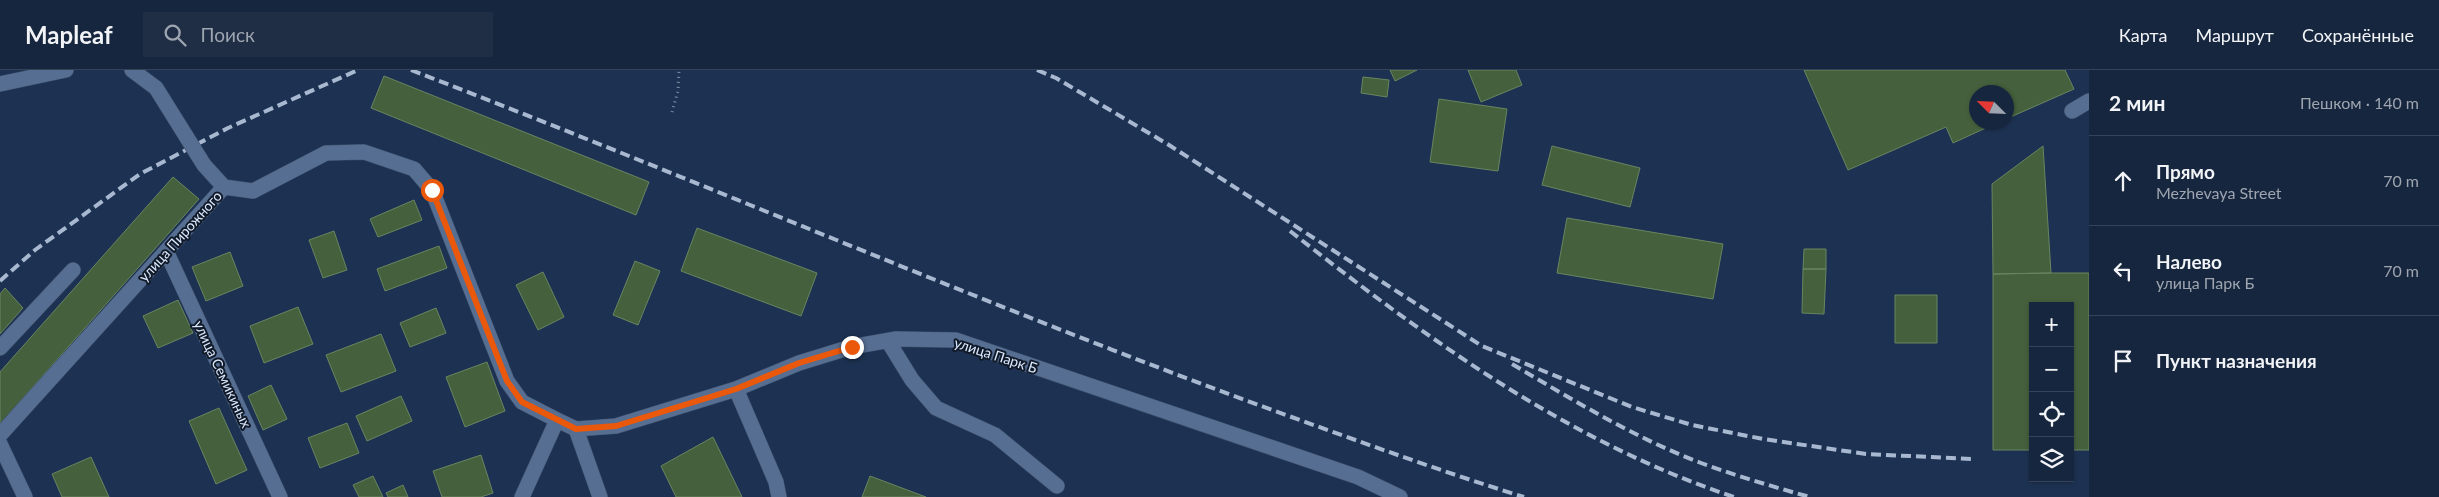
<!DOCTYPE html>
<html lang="ru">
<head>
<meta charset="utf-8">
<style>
	body { margin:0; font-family:Lato,sans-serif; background:#1f2e45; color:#f1f3f6 }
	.controls { position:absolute; right:15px; bottom:15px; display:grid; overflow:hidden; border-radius:0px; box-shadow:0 1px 4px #0004 }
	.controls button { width:45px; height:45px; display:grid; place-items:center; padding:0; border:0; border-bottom:1px solid #354358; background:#16263e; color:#f1f3f6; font:25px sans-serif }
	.compass { position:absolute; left:1969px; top:15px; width:45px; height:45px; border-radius:50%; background:#16263e; box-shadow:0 1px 4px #0004; rotate:294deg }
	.stop { position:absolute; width:15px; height:15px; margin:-11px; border:4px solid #ea580c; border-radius:50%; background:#fff }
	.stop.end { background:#ea580c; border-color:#fff; box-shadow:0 1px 5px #0008 }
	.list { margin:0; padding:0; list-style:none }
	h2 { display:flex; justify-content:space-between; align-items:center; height:65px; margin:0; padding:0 20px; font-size:21px }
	h2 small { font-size:16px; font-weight:400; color:#9ea5b0 }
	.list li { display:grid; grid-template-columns:32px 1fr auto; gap:15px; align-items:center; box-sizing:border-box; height:90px; padding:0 20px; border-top:1px solid #354358 }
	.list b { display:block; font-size:19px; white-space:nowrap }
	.list p { margin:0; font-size:16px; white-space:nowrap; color:#9ea5b0 }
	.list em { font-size:16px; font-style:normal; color:#9ea5b0 }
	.icon { flex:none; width:28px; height:28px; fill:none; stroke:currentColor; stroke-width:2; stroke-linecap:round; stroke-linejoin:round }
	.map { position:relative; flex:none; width:2089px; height:427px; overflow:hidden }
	header { display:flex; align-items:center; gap:30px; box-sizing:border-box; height:70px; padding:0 25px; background:#16263e; border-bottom:1px solid #354358 }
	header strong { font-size:24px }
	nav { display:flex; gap:28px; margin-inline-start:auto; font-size:18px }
	.search { width:350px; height:45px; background:#1f2e45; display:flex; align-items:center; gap:12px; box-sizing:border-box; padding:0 18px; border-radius:0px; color:#9ea5b0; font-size:19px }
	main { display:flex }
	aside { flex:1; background:#16263e }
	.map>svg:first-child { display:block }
</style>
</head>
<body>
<header>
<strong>Mapleaf</strong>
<div class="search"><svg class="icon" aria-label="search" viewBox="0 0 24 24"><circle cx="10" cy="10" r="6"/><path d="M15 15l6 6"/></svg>Поиск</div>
<nav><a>Карта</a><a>Маршрут</a><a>Сохранённые</a></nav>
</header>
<main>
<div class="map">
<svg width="2089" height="427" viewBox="0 0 2089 427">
	<rect width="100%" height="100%" fill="#1d3252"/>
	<path fill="#45603d" stroke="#698560" d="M1390,0H1417L1395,11Z
		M1468,0H1516L1522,15L1481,32Z
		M1804,0H2065L2074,19L2006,49V22H1976V52H1999L1953,73L1946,57L1848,100Z
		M384,6L649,112L636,145L371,38Z
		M1363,7L1389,10L1387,27L1361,23Z
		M1439,29L1507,39L1498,101L1430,92Z
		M1552,76L1640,98L1630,137L1542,115Z
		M2043,76L2051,203L1993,204L1992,114Z
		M173,107L199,129L0,354V302Z
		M414,130L422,150L378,167L370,149Z
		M1567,148L1723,174L1713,229L1557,203Z
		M697,158L817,203L801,246L681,201Z
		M334,161L347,200L323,208L309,170Z
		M439,176L447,198L385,221L377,199Z
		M1804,179H1826V199H1803Z
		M230,182L243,216L206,231L192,197Z
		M635,191L660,201L638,255L613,245Z
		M1803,199H1826L1824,244L1802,243Z
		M543,202L564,247L538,260L516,215Z
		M2051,203H2089V380H2070V236H2033V380H1993V204Z
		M5,218L23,238L0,264V224Z
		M1895,225H1937V273H1895Z
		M178,230L193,263L158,278L143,246Z
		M298,237L313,274L264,293L250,256Z
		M436,238L446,263L410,277L400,253Z
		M381,264L396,301L341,322L326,285Z
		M487,292L505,341L465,357L446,307Z
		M271,315L287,349L263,360L248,326Z
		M401,326L412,351L367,371L356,346Z
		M219,338L247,400L216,414L189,351Z
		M347,353L359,383L320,398L308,368Z
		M713,367L742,427H676L661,396Z
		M481,385L493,423L481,427H442L433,401Z
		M91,387L109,427H62L52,404Z
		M373,406L383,427H359L353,415Z
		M870,406L926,427H862Z
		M403,415L408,427H388L386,423Z"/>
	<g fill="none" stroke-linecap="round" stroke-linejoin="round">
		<defs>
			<path id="minor" d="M132,0L156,18
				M0,14L66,0
				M2072,41L2089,31
				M204,95L224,117
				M166,181L280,427
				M888,271L912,310L936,338L995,365L1057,416
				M0,278L73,200
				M736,319L776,412L779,427
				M557,350L576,359L616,356L736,319L799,293L851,277L896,269L956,270L1358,407L1400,427
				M576,359L600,427
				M0,365L224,117L253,121L326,83L364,82L414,99L432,120L507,311L522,332L557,350L522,427
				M0,374L25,427"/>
		</defs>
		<use href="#minor" stroke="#3d4f6b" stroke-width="16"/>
		<path stroke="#8091ab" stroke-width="3" stroke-dasharray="1 4" stroke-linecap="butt" d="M672,42L678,21L679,0"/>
		<use href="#minor" stroke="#566e92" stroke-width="15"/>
		<path stroke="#a8b8d0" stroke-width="4" stroke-dasharray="10 5" stroke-linecap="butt" d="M411,0C700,111 984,235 1275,341C1358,371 1440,401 1524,427
			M1037,0L1056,8L1169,75L1482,276L1632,337L1692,355L1763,369L1866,384L1972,389
			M1290,161C1426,268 1568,372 1734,427
			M0,211L35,180L140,104L228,58L358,0
			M1512,294C1573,330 1635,368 1701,393C1737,406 1774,417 1810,427"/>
		<defs>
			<path id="minor-bridge" d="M156,18L204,95"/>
		</defs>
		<use href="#minor-bridge" stroke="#3d4f6b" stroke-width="16" stroke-linecap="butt"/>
		<use href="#minor-bridge" stroke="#566e92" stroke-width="15"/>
	</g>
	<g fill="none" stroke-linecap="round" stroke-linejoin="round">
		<path stroke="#ea580c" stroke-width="6" d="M432,120L507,311L522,332L576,359L616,356L736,319L799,293L852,277"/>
	</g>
	<g text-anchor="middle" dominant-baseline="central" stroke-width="4" stroke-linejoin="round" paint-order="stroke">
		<g font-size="14" fill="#dbe9fe" stroke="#111a29">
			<text transform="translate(180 166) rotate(-48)">улица Пирожного</text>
			<text transform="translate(996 285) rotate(18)">улица Парк Б</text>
			<text transform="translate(223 304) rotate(65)">улица Семикиных</text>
		</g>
	</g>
</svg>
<div class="controls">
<button>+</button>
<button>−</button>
<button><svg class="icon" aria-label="locate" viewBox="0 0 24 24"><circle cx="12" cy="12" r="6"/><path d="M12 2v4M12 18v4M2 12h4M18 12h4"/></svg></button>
<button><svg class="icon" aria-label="layers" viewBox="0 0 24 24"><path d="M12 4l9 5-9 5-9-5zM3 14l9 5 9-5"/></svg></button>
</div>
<svg class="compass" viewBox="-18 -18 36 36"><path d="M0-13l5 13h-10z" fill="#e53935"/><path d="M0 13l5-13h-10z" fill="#9ea5b0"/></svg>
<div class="stop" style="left:432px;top:120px"></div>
<div class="stop end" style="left:852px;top:277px"></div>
</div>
<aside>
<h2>2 мин<small>Пешком · 140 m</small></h2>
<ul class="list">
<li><svg class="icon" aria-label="ahead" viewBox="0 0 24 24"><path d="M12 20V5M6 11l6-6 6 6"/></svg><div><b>Прямо</b><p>Mezhevaya Street</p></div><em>70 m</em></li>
<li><svg class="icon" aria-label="left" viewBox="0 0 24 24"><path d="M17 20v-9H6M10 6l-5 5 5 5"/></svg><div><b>Налево</b><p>улица Парк Б</p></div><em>70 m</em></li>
<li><svg class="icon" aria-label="arrive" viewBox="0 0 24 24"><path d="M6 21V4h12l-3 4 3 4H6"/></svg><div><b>Пункт назначения</b></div></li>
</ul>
</aside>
</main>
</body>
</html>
